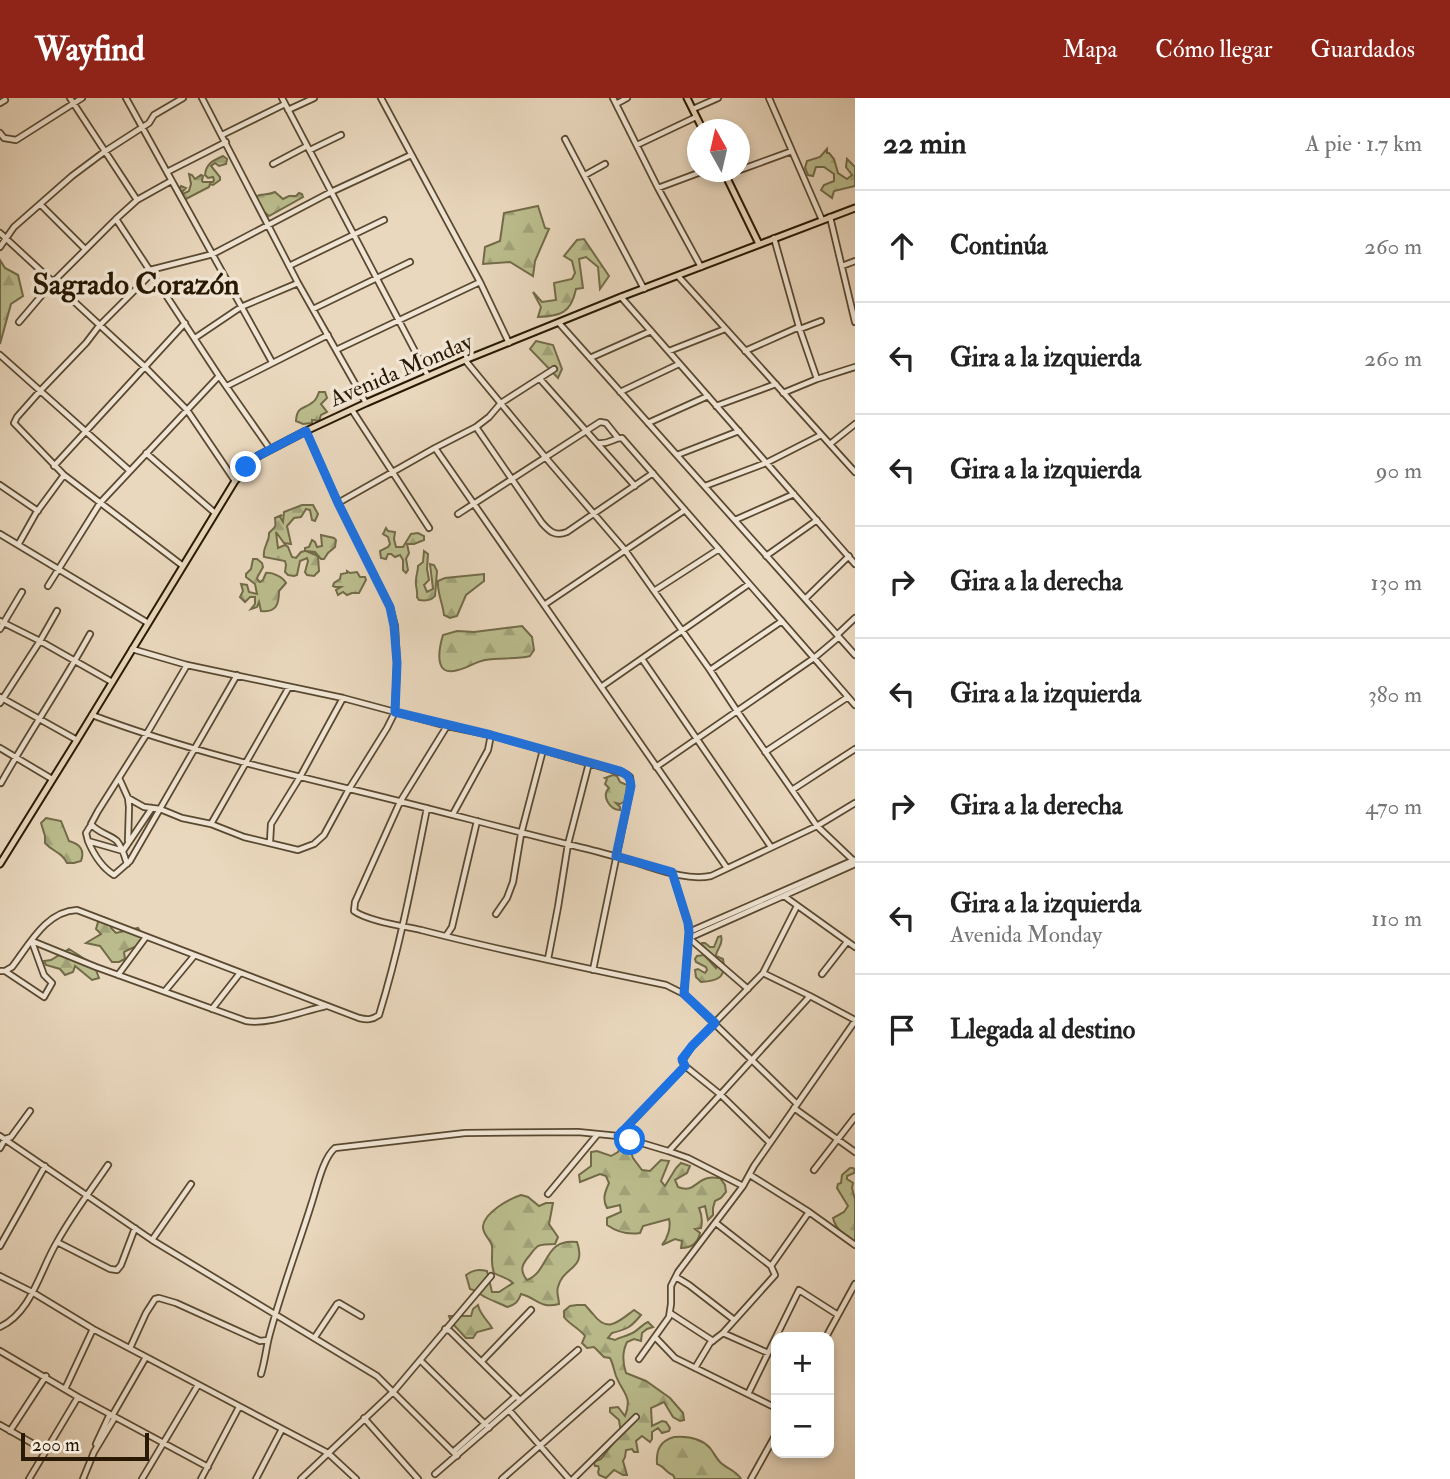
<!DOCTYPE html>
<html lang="es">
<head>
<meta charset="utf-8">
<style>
	body { margin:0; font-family:"IM FELL Double Pica",serif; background:#f6f6f6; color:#222 }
	.controls { position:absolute; right:21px; bottom:21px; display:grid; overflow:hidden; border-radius:14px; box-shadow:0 4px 10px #0003 }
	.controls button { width:63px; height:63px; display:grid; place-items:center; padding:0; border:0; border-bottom:2px solid #e0e0e0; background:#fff; color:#222; font:35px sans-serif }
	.compass { position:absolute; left:687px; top:21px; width:63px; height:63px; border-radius:50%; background:#fff; box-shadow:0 4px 10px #0003; rotate:352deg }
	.scale { position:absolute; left:21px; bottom:18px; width:128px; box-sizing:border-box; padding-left:7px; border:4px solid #291902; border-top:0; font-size:19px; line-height:24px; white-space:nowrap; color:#291902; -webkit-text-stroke:5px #f1e6d5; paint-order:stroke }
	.stop { position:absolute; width:21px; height:21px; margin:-16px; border:5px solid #1a73e8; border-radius:50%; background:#fff }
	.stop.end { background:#1a73e8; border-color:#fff; box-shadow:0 2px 7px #0008 }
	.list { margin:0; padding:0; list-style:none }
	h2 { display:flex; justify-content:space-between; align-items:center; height:91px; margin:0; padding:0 28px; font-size:30px }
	h2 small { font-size:23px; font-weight:400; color:#767676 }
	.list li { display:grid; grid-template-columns:46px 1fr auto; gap:21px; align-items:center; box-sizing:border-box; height:112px; padding:0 28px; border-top:2px solid #e0e0e0 }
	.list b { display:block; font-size:26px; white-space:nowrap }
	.list p { margin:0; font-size:23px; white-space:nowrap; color:#767676 }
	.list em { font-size:23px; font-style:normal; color:#767676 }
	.icon { flex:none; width:38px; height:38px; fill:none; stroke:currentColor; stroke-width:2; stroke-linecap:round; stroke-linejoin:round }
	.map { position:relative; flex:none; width:855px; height:1381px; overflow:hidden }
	header { display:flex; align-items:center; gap:42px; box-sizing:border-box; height:98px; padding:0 35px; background:#8f2418; color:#fff }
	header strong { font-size:33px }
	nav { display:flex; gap:38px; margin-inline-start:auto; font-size:24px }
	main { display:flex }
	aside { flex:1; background:#fff }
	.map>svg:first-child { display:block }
</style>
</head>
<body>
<header>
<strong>Wayfind</strong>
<nav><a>Mapa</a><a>Cómo llegar</a><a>Guardados</a></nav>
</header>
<main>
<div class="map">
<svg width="855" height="1381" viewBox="0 0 855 1381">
	<defs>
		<pattern id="forest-firs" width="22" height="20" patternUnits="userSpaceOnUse" patternTransform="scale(1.75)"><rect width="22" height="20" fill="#bbbd8e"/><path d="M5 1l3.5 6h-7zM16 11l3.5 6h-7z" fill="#a1a279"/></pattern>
	</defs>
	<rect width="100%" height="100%" fill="#ead8be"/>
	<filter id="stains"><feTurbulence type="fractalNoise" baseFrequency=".00286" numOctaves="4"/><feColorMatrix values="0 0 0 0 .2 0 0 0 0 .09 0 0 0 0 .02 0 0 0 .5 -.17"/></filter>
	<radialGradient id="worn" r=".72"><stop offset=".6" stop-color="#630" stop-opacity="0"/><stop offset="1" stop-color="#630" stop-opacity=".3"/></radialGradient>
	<path fill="url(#forest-firs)" stroke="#726b48" stroke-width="2" d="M827,51V55H829L834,61L838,75L847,81L852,77L846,69L847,61L855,69V88L834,93L832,100L821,92L824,87L834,83V76L824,69H816L813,78L808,77L805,70L807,63L820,59Z
		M223,58L227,61L226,66L219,68L215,65L211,68L220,79V82L213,87L210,86L209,89L184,102L177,94L181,88L186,90L182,94L183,96L189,93L191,86L189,76L192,77L195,81L201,77L203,78L202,83L203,84H213L214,82L213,79L208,80L205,77C206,66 212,63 223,58Z
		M275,94L283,101L289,98H296L299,95L302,96L303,99L269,118L263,113L256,101L257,98C262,95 267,98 275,94Z
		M538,108L545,130L549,131L535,163L533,178L510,164L483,166L485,149L500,143L504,115Z
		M584,141L609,178L600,191L598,169L586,159L579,161L583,190L576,191C571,215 561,218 538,219L541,209L533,194L542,204L556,202L554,185L572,181L575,175L572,163L564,158L577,142Z
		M0,162L5,170L18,177L23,198L11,206L0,246Z
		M536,243L553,247L562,271L558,280L530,251Z
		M319,294H325L327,300L321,306L327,314L321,317L319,323L312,322V325L303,326L296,323C297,307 304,312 313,304C316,302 318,297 319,294Z
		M302,407H313L318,416L315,423L312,422L310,412L306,411L301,419L294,420L287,428L291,446L284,445L276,434L278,450L285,447L288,449L292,459L296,460L301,454L305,453V450L309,449L312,442L315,444L317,449L322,448L321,437L334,440L336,442L335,449L328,455L324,461H321L315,454L306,453L318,458L319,473L314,478L307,477L305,474L308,463L307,460L300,463L297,477L294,478L288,477L285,474L286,467L285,463L264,459C262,449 270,444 269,435C276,428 276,430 275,420L282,417L280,419L283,424L284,414Z
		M386,430L388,433L395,434L394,441L396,449H403L411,436L418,435L424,438V442L414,446H407L409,455L406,461L408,472L406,475L403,472V462L400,457L395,459L391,456H388L386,461L381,460L380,453L388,449L390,446L388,439L383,436Z
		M424,453L428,456L427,471L429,482L424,487L427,494L433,491L430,466L434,467L437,473L435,498C431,503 425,503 419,502L417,499C418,492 415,488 416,482C416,477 418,474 418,468L423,464Z
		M253,461H257L262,465L263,469L258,478L257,481L260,484L263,482L266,475C272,474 283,479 286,485L279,493C279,505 277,515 261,513L259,504L257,509L251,511L255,506V499H250L245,504L240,499L243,493L241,486L247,487L249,494L257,496L255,486L246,479V476L251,471Z
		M347,473L350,475L357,474L360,479H365L366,482L359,495H352L347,497L343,494L338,497L336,492L341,489H335L333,488L334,485L340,481L341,476L347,475Z
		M484,476V483L466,497L457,518L450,520L444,517C443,506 437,495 438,483L445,480Z
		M522,528L532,539L534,552L530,558C515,562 500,559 485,562C475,564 467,570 458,572C433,580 439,550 443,537L457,533L474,534Z
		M613,677L617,678L620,684L627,687L625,703L620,706L616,705L620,709V712C610,712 601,698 609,690L605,686L607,681L605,680Z
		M46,720L61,723L69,743C80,746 85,752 81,763L74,765H67C61,753 54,755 45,745V738L41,725Z
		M103,819L110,822L111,830L116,835L138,830L142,836L143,844C137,849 131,850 124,854L125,861L119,864H112L100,848L86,845L101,836L96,831L98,824Z
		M721,838C724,847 716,851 716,858L723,861C727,880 717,883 701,884L696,879L695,872L698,871L705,875L707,872L706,869L696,864L695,861L697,858L704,857L716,870L717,867L714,861L701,848L702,845H705L710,849H714L718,839Z
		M69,851L94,867L99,880L92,882L75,868L73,874L65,877L60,871L46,867L44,863L51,862Z
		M628,1045L635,1048L631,1054L633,1060L642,1072L650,1073L661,1062L669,1063L661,1083L665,1088L676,1070L681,1065L690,1068L687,1075L675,1082L678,1089C694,1095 695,1083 708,1080C712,1079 716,1080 720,1080L725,1087L726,1094L721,1100L715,1103L713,1110V1117L708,1122L705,1108L699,1110C702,1117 703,1122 701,1130L695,1131L700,1135C698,1145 691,1150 681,1150L682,1143L675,1141L662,1147C668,1140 671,1129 669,1121L643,1128L640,1135C627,1137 617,1134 607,1127V1120L621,1114L620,1107L607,1110C602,1101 605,1094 609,1085L606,1078L600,1076L580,1084L579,1077L591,1068V1054L597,1053L611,1058L618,1054L621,1047Z
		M850,1070H853L855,1072L854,1075L847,1078V1081L853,1085L852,1090L855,1101V1144C846,1140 835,1130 833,1120L844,1114L848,1108L837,1090L838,1086L841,1085L842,1077Z
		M521,1097L528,1099L539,1108L546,1105H553L549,1126L558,1139L555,1146C549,1146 543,1146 538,1148C534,1151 533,1153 530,1157C522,1166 519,1172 527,1182C550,1173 543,1140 577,1144C587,1172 563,1168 558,1189C556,1194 559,1200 559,1206C540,1211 537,1200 521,1196C518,1204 515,1207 507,1209C500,1205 492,1203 485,1199C479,1196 477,1192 470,1191L466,1177C473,1172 478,1171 487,1173L492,1194H499L513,1185C508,1180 501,1179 494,1175C490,1165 493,1158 492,1148C490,1140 482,1136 483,1128C485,1114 509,1101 521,1097Z
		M478,1207C480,1217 487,1221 492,1230L477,1234L473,1240H466L451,1224L449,1218H471L473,1211Z
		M577,1207H585C588,1210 590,1213 593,1216C608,1236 619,1223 634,1212L641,1217C631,1229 628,1231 612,1235L608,1240L615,1242C620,1239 624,1239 630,1236C637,1234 641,1227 648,1224L653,1229L647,1231L642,1235L641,1243L634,1241L627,1244C622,1254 622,1263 626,1275L646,1283L670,1300L683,1315L684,1322L680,1323L673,1319L664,1304L651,1310L652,1328L662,1323L666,1324L670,1330L669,1333L662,1335L658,1330L652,1334V1341L650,1344L642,1338L636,1343L638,1354H634L632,1351L626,1352L625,1359L623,1363L627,1377H623L614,1372L606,1380L599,1377L598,1374L599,1371L598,1368H595L594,1364L601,1361L621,1335L619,1322L610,1314V1310L618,1309L625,1318C633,1298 622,1294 616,1278C614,1272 613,1266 610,1260L604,1259L594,1249L587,1250L582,1245L585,1238C579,1230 570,1227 564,1219V1213L570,1208Z
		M674,1339C687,1338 701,1340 710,1350C714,1355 716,1360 720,1364C727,1371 736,1372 741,1381H675L673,1377C666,1375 664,1368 657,1366C656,1352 660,1343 674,1339Z"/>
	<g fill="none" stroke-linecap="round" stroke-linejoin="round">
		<defs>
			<path id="minor" d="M70,0L137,102
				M126,0L272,264
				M202,0L298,185L366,305
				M282,0L428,278
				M381,0L480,184L509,245
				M613,0L658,90L701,169
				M769,0L822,122
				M0,5L5,2
				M616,6L627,0
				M693,11L718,0
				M288,12L314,0
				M0,35L4,40L16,42L82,0
				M222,37L285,6
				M565,41L644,191
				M637,47L696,19
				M310,52L341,37
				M273,66L307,48
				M740,72L792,53
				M167,74L226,44
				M585,77L605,66
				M726,77L735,74
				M658,90L701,74
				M40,106L85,151
				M830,119L855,224
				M116,121L219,278L270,351
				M0,135L145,269L187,312L235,383
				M774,140L799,229L817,281
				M0,149L14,129L72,78L104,54L149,25L154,17L183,0
				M289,168L384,122
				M842,168L855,163
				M150,172L213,156L331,94L411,57
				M152,175L99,228L86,245L40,293L17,319L14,325L64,377L183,468
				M678,178L855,374
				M621,199L855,466
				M313,211L410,164
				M19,224L53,184L116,121L137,102L171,83
				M559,225L855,557
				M800,231L821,223
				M195,240L241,209L298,185
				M336,252L480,184
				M669,253L725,231
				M745,253L799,229
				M0,257L130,373
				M590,260L651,233
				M465,262L546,360L625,452L710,572L737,613L817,728L855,764
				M540,281L635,388
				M227,288L328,237
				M620,294L679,266
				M783,295L817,281L855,269
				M716,308L776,286
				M352,312L429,430
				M648,325L708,298
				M476,329L542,425C549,433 555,439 567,434L653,375
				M597,345C610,347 612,340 622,340L855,607
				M830,346L855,326
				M435,350L727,770
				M146,355L215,415
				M677,357L739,333
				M54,368L185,225
				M0,387L38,413
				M705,388L766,365L821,337
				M338,405L435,350L476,329L489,319L501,305L554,271
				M458,416L600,324L606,325L618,340
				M735,422L794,396
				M0,436L148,525
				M18,447L36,415L64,377
				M766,458L817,422
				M48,488L100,405L219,278
				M654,493L719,451
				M805,501L849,458
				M544,507L685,412
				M0,523L40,543L112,584
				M0,531L22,494
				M837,537L855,520
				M132,551L187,567L343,600L447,628L491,637L626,676L630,679L631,688L593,872
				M642,561L771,749
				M710,572L782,523
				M601,589L749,486
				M0,599L77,642
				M0,605L40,543L57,513
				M92,617C180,650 271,672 362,694C436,712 509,732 583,750C600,754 617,759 634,764C658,771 686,783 711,778L817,728L855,705
				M447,628L400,704L355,804L354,813C368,823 403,828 421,832C502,853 584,870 666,887L684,896L797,1006
				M0,650L52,681
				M765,654L848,599
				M656,669L814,560L839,539
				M119,680L128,700L129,709L128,743
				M1,685C29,635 62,587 90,536
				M792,692L855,651
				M128,700L144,709L160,711L182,720L211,726L244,739L298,752L314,746L324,737L349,691L387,630L395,614L397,565L395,528L390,509L338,405L306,333
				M453,716L488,652L491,637
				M211,726L289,589
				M91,727L86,735L88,743L123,753L152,710
				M88,743C94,757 101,769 114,777L130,763L237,577
				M270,744L271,726L300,679L343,600
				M127,766C125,759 122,749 117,743C109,736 98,735 91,726L98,713L146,637L187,567
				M672,774L688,825L689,834L684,896
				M784,798L855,849
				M496,816L507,800L513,784L521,736L543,652
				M689,834L854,762
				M446,838L452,829L477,723
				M32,843L96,869L246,923C269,927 303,913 326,908
				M548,861L558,809L568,746L589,665
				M0,873H5L12,869C29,847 46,813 77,812L359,920C367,922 372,922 379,917C400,849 413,780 427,710
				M5,873L44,899L52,885L44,877L32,844
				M822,876L847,844
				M118,877L146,839
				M748,891L689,840L855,766
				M165,893L194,858
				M810,898L855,922
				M212,911L240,875
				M794,1010L855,1054
				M0,1038L152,1142L377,1278L457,1358
				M618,1038L685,968
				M770,1045L721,997L685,968L682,963L692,948L763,875L797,808
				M0,1050L5,1041L11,1039L30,1013
				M669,1053L810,898L763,875
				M814,1072L855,1019
				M750,1077L809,1114L771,1168
				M548,1096L597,1037
				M809,1114L855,1147
				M152,1142L191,1086
				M57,1144L110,1171L117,1172L121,1167L135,1130
				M0,1148L45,1068
				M0,1178L32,1194L93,1231L328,1355L356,1381
				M676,1179L689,1187L733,1221
				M670,1215L713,1243
				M0,1229C32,1214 40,1172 57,1144C72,1117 91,1092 108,1067
				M445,1231L450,1233L520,1302
				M723,1235L768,1255
				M315,1239L337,1206L339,1205L361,1218
				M655,1239L675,1260L776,1310
				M826,1239L855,1186
				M130,1250L146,1215L155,1201L159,1200L176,1205L260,1243L268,1242
				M0,1253L78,1299L208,1369
				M639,1261L669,1219L671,1206V1188L678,1174L743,1088L754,1068L855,923
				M420,1262L489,1330
				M482,1263L531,1212
				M695,1270L710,1245L723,1235L775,1177L771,1168L716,1125
				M261,1276C265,1263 266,1251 269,1239C281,1193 298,1149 312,1104C317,1089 323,1060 335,1050L465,1035L578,1034L618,1038L668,1053L688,1060L743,1088
				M65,1291L93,1231
				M748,1296L799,1192L838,1217
				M509,1312L569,1381
				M112,1318L146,1259
				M364,1320L418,1381
				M0,1327L46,1353
				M10,1333L46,1278
				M96,1346L110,1316
				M453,1354L516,1298
				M435,1376L578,1252
				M29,1381L78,1299
				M83,1381L94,1354L115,1319
				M142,1381L198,1287
				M201,1381L239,1309
				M256,1381L282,1331
				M301,1381L394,1293L491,1178
				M502,1381L611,1285
				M573,1381L636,1319
				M751,1381L776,1336"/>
			<path id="major" d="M687,0L703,32
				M724,74L759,146
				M0,766L77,642L235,383L258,358L306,333L366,305L465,262L621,199L855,110"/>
		</defs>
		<use href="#minor" stroke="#594931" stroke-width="8"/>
		<use href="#major" stroke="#291902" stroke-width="9"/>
		<use href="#minor" stroke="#f1e6d5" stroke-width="4.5"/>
		<use href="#major" stroke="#ead8be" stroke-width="5"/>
	</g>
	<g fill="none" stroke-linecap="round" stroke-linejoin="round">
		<path stroke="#1a73e8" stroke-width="9" d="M246,369L258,358L306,333L338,405L390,509L394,528L397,565L395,614L491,637L620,673C628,677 630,679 631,688L616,758L672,774L688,825L689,834L684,896L715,925L692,948L682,961L685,968L618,1038L630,1042"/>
	</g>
	<g text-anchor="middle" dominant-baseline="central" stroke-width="7" stroke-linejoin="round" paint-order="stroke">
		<g font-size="23" fill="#291902" stroke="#f1e6d5">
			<text transform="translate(401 272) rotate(-23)">Avenida Monday</text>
		</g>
		<g font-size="30" font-weight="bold" fill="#291902" stroke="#f1e6d5">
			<text x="136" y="186">Sagrado Corazón</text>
		</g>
	</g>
	<rect width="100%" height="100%" filter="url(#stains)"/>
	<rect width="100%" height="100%" fill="url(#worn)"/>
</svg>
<div class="controls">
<button>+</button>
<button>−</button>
</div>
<svg class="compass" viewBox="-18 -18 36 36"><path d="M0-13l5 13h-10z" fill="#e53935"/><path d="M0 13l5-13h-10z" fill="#767676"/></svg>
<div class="scale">200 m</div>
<div class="stop" style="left:630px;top:1042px"></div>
<div class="stop end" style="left:246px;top:369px"></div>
</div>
<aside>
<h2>22 min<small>A pie · 1.7 km</small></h2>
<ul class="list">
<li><svg class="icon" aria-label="ahead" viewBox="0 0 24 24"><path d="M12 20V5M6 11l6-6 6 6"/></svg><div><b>Continúa</b></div><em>260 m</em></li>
<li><svg class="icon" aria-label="left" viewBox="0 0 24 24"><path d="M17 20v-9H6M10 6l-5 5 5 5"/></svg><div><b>Gira a la izquierda</b></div><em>260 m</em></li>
<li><svg class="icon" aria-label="left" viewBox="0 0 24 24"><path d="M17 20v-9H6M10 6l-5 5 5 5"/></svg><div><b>Gira a la izquierda</b></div><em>90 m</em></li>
<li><svg class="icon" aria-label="right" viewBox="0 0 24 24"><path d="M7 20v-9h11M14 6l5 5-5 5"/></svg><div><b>Gira a la derecha</b></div><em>130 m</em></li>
<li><svg class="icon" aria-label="left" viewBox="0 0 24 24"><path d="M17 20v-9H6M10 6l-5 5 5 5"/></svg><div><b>Gira a la izquierda</b></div><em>380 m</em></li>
<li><svg class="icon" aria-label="right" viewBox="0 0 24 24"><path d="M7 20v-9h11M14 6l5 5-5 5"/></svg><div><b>Gira a la derecha</b></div><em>470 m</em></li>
<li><svg class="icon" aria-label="left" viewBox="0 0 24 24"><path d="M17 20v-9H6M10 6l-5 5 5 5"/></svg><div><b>Gira a la izquierda</b><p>Avenida Monday</p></div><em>110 m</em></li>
<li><svg class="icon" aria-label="arrive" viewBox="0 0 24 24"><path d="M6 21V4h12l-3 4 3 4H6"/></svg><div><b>Llegada al destino</b></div></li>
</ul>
</aside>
</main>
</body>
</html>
